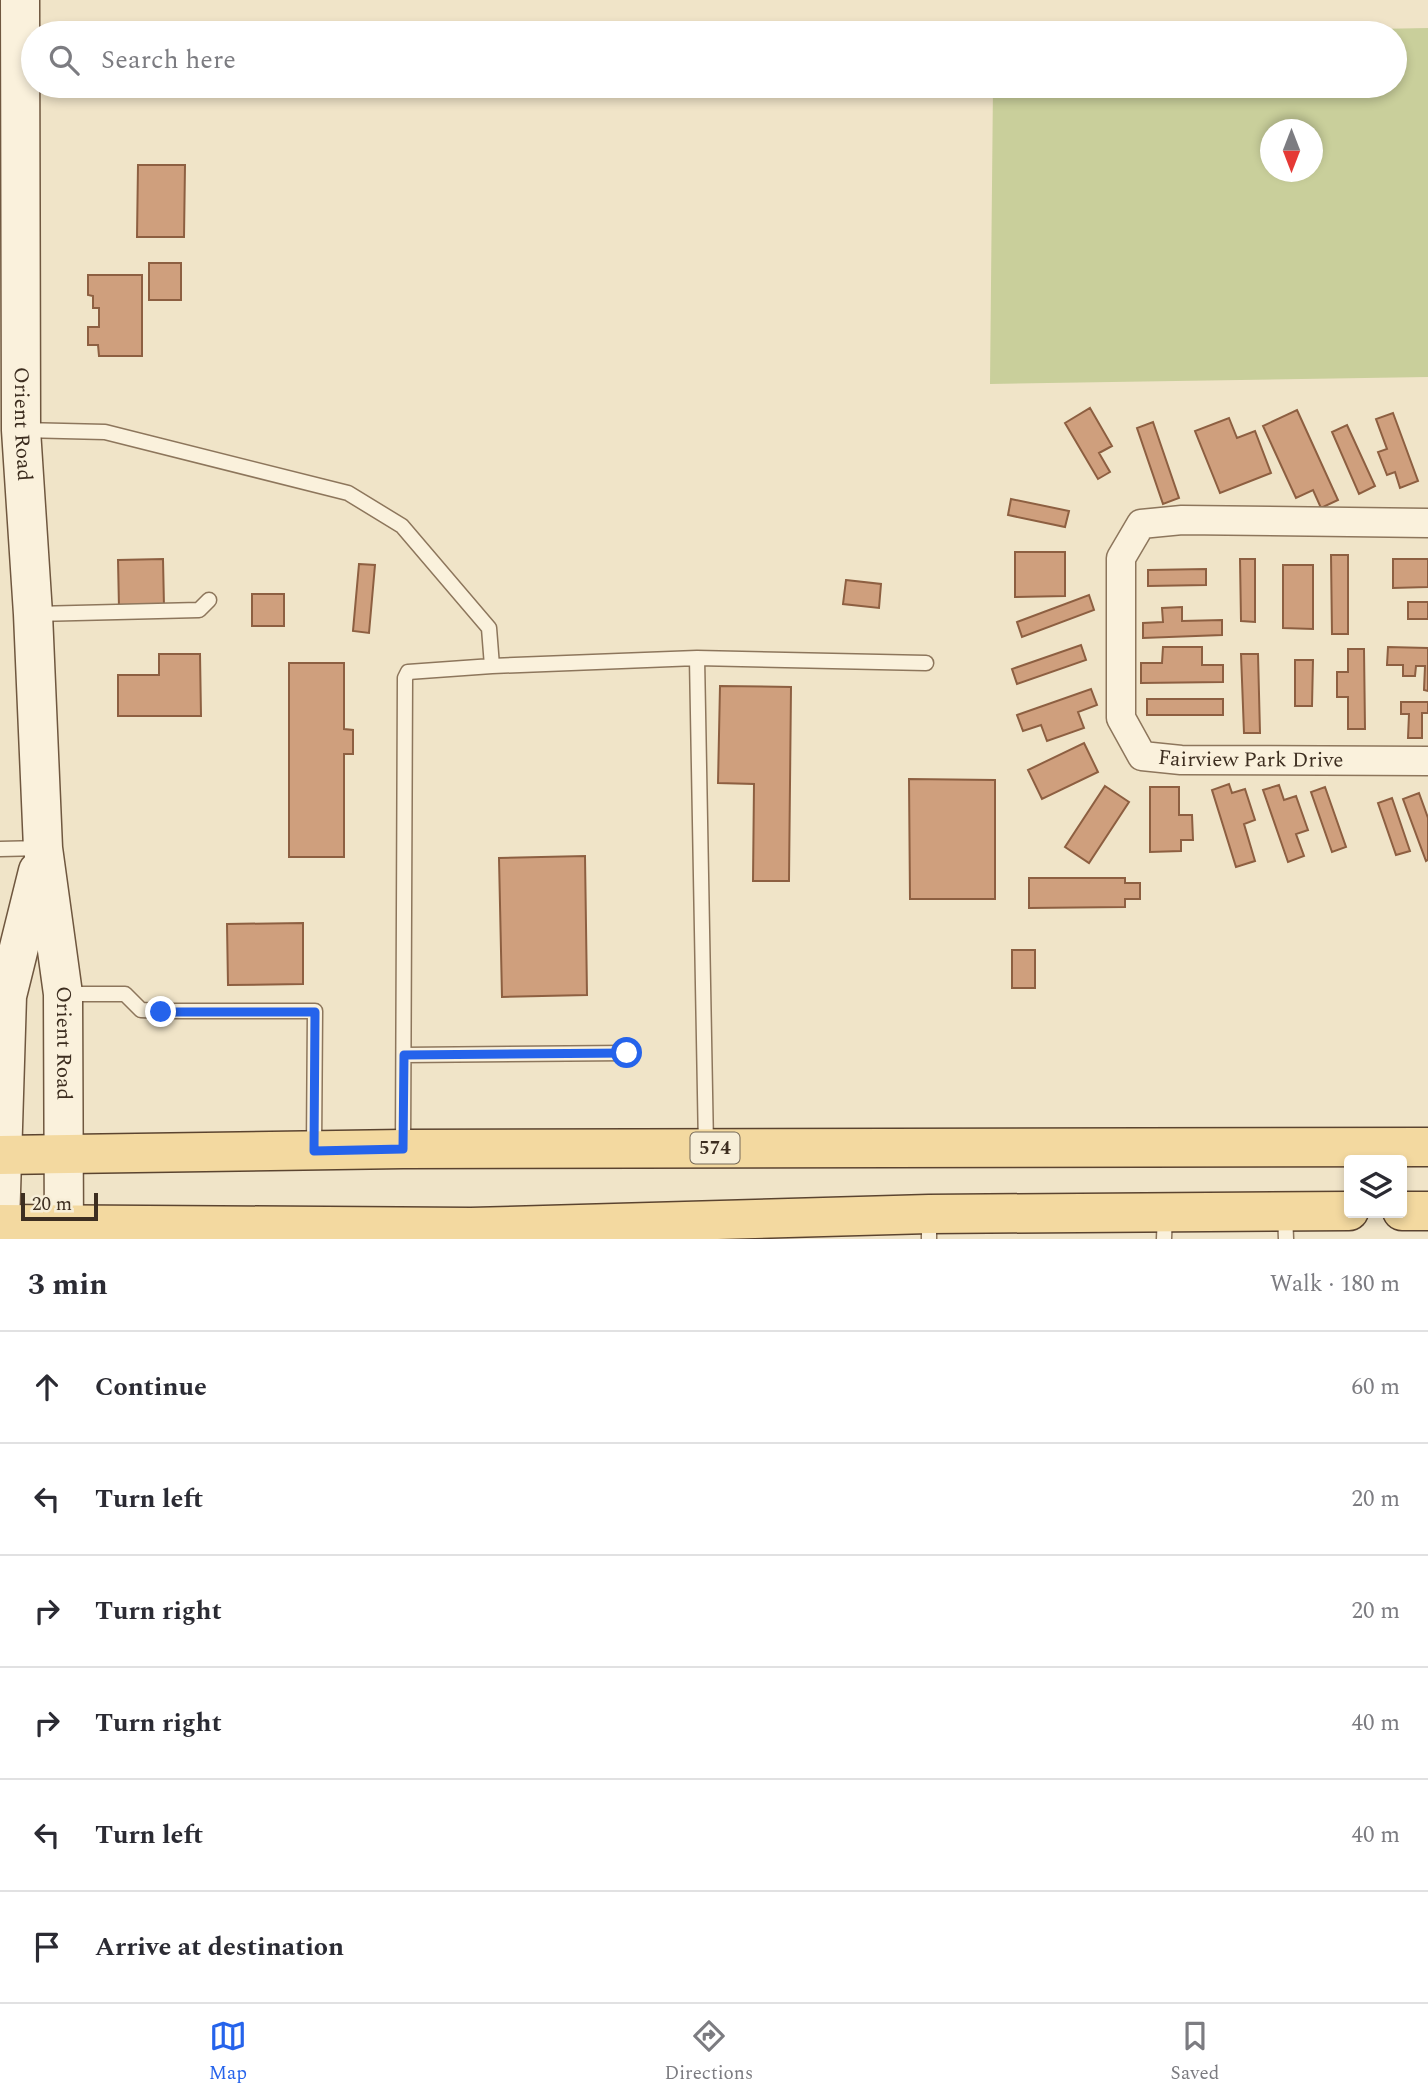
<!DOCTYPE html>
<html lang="en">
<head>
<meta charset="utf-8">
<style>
	body { margin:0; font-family:Spectral,serif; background:#f2f2f3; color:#2b2b33 }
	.controls { position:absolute; right:21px; bottom:21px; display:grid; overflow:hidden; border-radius:7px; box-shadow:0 4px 10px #0003 }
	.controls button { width:63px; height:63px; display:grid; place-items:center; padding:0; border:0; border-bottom:2px solid #e1e1e2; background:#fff; color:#2b2b33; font:35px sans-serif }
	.compass { position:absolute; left:1260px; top:119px; width:63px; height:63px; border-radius:50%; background:#fff; box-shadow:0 4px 10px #0003; rotate:180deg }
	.scale { position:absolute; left:21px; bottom:18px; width:77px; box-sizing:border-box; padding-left:7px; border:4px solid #3d2e20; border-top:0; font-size:19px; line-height:24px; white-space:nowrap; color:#3d2e20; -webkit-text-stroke:5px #f7eed8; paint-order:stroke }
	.stop { position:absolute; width:21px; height:21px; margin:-16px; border:5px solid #2563eb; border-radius:50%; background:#fff }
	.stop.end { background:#2563eb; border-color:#fff; box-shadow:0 2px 7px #0008 }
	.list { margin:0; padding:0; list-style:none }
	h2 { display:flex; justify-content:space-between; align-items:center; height:91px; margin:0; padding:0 28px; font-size:30px }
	h2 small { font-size:23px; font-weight:400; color:#7c7c81 }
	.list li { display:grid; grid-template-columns:46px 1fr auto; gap:21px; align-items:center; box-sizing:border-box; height:112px; padding:0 28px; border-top:2px solid #e1e1e2 }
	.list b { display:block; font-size:26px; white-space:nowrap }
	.list em { font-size:23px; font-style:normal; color:#7c7c81 }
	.icon { flex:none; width:38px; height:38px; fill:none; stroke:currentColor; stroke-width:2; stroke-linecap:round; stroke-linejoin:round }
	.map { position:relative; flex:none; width:1428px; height:1239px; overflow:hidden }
	.search { position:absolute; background:#fff; box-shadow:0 4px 10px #0003; left:21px; right:21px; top:21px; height:77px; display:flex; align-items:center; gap:18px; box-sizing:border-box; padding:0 24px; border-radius:38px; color:#7c7c81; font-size:26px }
	.sheet { height:763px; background:#fff }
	nav { display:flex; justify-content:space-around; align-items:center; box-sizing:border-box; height:98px; border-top:2px solid #e1e1e2; background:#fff; font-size:19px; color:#7c7c81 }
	nav a { display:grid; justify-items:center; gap:4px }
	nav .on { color:#2563eb }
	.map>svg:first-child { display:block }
</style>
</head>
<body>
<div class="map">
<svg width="1428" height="1239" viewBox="0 0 1428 1239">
	<rect width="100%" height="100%" fill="#f0e4c8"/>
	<path fill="#c9cf9b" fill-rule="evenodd" d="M1428,28V377L990,384L993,86H1395V33H1175ZM1270,130H1312V172H1270Z"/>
	<path fill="#cf9f7d" stroke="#8d5f41" stroke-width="2" d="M138,165H185L184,237H137Z
		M149,263H181V300H149Z
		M88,275H142V356H99L98,345H88V327H99V308H93V296L88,295Z
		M1090,408L1112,446L1099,453L1110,472L1098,479L1065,423Z
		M1297,410L1338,500L1321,508L1313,490L1296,498L1263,426Z
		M1393,413L1418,481L1400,488L1395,472L1387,475L1378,452L1387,449L1376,419Z
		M1229,418L1237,438L1255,431L1271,473L1220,493L1195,431Z
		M1153,422L1179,498L1163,504L1137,428Z
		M1347,425L1375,486L1359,494L1332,432Z
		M1011,499L1069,511L1065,527L1008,515Z
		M1015,552H1065V596L1015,597Z
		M1331,555H1348V634H1332Z
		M163,559L164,607L119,608L118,560Z
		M1240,559H1255V622L1241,621Z
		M1393,559H1428V587L1393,588Z
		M359,564L375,565L369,633L353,631Z
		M1283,565H1313V629L1283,628Z
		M1206,569V585L1148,586V570Z
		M846,580L881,584L879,608L843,604Z
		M252,594H284V626H252Z
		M1089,595L1094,610L1022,637L1017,622Z
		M1408,602H1428V619H1408Z
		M1182,607V621L1222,620V635L1143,638V623L1163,622L1162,608Z
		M1081,645L1086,660L1017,684L1012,669Z
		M1163,647H1202V665H1223V682L1141,683V663H1162Z
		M1388,647L1428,648V691L1424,690L1425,666H1416L1415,676H1403V665H1387Z
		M1348,649H1364L1365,729H1348V697H1337V672H1348Z
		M159,654H200L201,716H118V675H159Z
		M1241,654H1258L1260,733H1244Z
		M1295,660H1313L1312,706H1295Z
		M289,663H344V729L353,730V754H344V857H289Z
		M720,686L791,687L789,881H753L754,784L718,783Z
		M1091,689L1097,705L1078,712L1084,728L1047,741L1041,725L1023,731L1017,715Z
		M1147,699H1223V715H1147Z
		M1401,702H1428V713H1422V738H1408L1409,714H1401Z
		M1084,743L1098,772L1042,799L1028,770Z
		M909,779L995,780V899H910Z
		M1229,784L1232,793L1245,789L1255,820L1244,824L1255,861L1236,867L1212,790Z
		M1279,785L1284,800L1296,796L1308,830L1296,834L1304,856L1288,862L1263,790Z
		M1105,786L1129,802L1089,863L1065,847Z
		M1150,787H1179V815H1192L1193,840H1181V851L1150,852Z
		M1325,787L1346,847L1332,852L1311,792Z
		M1419,793L1428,818V860L1426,861L1403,799Z
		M1392,798L1410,851L1396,855L1378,803Z
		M585,856L587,995L502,997L499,858Z
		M1029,878H1125V883H1140V899H1125V907L1029,908Z
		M303,923V984L228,985L227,924Z
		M1012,950H1035V988H1012Z"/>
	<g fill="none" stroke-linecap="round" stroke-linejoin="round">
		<defs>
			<path id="lane" d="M22,430L105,432L348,493L402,526L489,628L492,666L697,658L926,663
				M35,614L199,610L209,600
				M697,658L706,1147
				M0,849L42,848
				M63,994H125L141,1010L161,1011H315L314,1149
				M404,1055L627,1053
				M403,1148L405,678L408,672L492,666
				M1285,1213L1286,1239
				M929,1239V1216
				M1164,1239L1165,1213"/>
			<g id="street">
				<path id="s1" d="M1428,523L1182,520L1141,524L1121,558V718L1142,756L1181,760L1428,761"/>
			</g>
			<g id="secondary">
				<path id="s2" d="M20,0L21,430L33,614L43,848L63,994L64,1239"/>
				<path d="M0,1225L7,996L38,871"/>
			</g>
			<path id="primary" d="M0,1155L403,1149L1428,1147
				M1402,1211H1428
				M0,1224L471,1227L929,1214L1349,1211"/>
		</defs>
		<use href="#lane" stroke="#8d765c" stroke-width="17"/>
		<use href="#street" stroke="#8d765c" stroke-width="31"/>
		<use href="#secondary" stroke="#6f573f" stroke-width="41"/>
		<use href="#primary" stroke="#5b4430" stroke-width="41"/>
		<use href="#lane" stroke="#faf1dc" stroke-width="14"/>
		<use href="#street" stroke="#faf1dc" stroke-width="28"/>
		<use href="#secondary" stroke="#faf1dc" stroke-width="38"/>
		<use href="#primary" stroke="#f3d9a0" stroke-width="38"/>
	</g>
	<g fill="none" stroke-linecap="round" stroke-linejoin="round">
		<path stroke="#2563eb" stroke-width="9" d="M161,1012H315L314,1151L403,1149L404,1055L627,1053"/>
	</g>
	<g text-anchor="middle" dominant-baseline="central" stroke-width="5" stroke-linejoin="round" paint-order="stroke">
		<rect fill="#f7eed8" stroke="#756857" stroke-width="2" x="690.5" y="1132.5" width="49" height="31" rx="5"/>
		<g font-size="19" font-weight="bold" fill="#3d2e20">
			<text x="715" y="1148">574</text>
		</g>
		<g font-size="21" fill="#3d2e20" stroke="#f7eed8">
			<text stroke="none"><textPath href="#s2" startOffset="424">Orient Road</textPath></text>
			<text stroke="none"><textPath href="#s1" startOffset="639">Fairview Park Drive</textPath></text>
			<text stroke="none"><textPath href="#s2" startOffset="1045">Orient Road</textPath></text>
		</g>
	</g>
</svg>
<div class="controls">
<button><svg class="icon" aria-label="layers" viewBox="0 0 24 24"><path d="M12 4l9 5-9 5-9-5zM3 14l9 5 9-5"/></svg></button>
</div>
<svg class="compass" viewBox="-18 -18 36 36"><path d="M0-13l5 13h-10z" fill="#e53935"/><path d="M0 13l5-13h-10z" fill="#7c7c81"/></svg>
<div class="scale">20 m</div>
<div class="stop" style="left:627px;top:1053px"></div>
<div class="stop end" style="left:161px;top:1012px"></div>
<div class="search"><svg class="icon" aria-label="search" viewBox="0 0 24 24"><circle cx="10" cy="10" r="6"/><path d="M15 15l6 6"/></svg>Search here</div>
</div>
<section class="sheet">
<h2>3 min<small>Walk · 180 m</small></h2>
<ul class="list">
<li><svg class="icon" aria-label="ahead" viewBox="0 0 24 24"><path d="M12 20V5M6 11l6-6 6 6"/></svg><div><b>Continue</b></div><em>60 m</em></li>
<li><svg class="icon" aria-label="left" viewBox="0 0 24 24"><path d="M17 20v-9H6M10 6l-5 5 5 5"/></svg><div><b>Turn left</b></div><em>20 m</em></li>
<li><svg class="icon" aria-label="right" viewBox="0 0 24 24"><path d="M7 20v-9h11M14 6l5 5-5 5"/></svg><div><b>Turn right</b></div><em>20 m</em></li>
<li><svg class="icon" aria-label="right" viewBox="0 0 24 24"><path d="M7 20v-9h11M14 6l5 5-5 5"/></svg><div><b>Turn right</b></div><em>40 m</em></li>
<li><svg class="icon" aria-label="left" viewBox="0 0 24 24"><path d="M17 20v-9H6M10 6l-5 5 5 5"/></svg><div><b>Turn left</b></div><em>40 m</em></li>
<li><svg class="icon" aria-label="arrive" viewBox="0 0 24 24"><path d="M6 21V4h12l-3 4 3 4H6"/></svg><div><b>Arrive at destination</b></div></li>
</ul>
</section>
<nav>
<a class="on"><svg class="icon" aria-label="map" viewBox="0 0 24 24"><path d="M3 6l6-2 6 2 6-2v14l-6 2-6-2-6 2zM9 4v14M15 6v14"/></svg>Map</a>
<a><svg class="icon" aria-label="directions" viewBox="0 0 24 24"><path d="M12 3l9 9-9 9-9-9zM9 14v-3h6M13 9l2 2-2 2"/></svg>Directions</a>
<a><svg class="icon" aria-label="saved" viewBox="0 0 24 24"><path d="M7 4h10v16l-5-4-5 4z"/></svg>Saved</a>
</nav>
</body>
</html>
